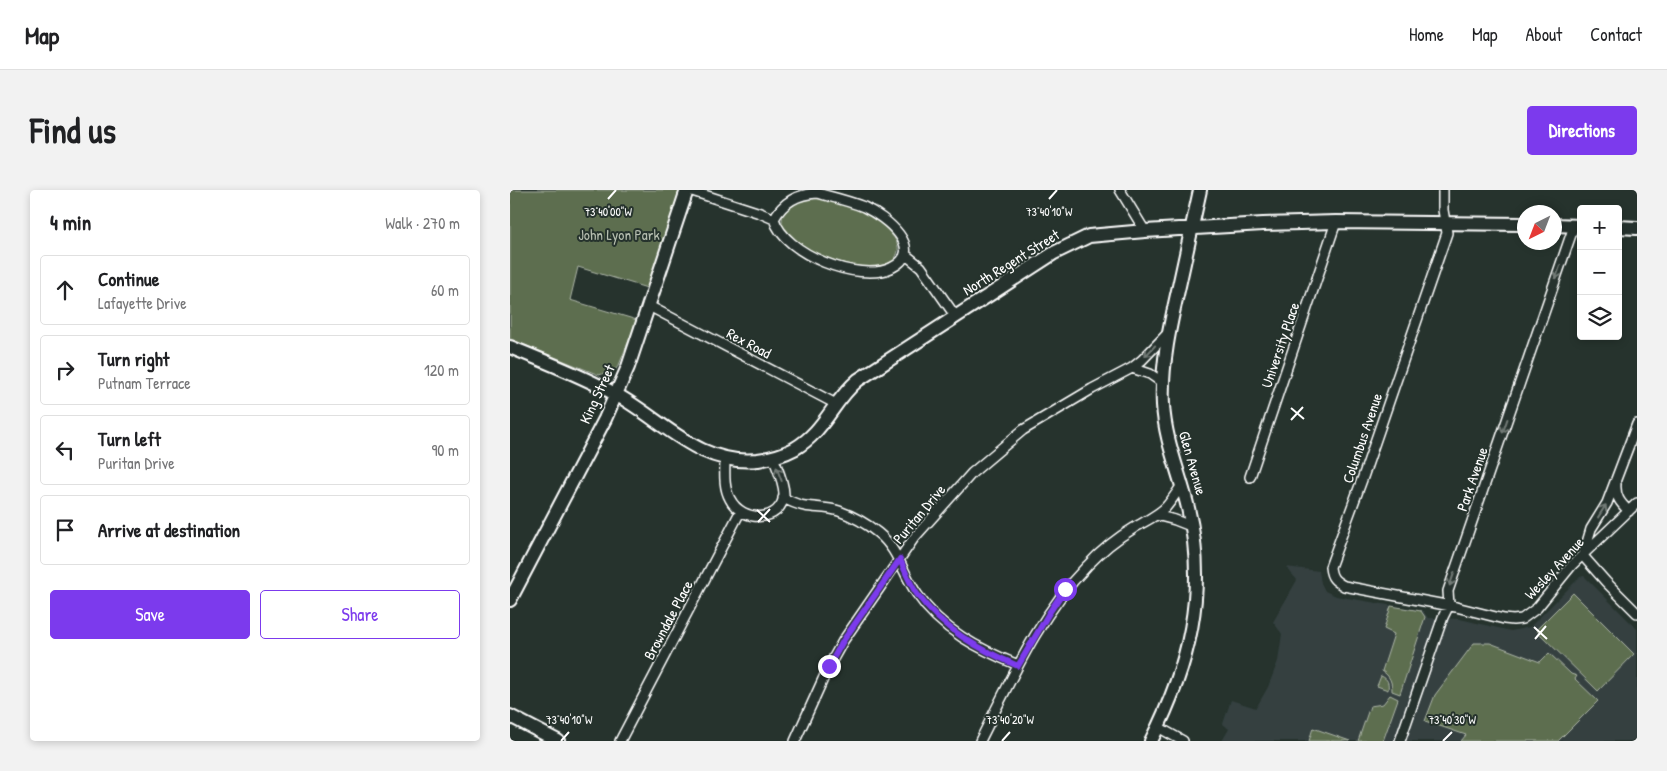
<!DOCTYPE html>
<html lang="en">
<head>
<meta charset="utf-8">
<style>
	body { margin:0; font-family:"Patrick Hand",sans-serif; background:#f2f2f2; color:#202124 }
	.controls { position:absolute; right:15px; top:15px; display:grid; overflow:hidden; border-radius:5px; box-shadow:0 2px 8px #0003 }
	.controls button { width:45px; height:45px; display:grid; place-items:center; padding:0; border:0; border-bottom:1px solid #e0e0e0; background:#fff; color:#202124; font:25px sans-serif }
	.compass { position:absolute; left:1007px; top:15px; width:45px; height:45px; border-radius:50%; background:#fff; box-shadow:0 2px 8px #0003; rotate:222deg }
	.stop { position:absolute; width:15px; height:15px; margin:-11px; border:4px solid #7c3aed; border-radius:50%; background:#fff }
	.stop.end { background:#7c3aed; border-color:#fff; box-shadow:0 1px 5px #0008 }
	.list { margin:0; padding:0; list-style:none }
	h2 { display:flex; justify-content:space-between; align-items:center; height:65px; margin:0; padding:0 20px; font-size:21px }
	h2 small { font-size:16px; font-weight:400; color:#757577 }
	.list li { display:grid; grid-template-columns:32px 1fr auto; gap:15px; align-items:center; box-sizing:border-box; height:70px; margin:0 10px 10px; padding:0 10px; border:1px solid #e0e0e0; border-radius:5px }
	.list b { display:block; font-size:19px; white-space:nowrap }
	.list p { margin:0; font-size:16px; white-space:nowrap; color:#757577 }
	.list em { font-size:16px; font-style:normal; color:#757577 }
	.actions { display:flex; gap:10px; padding:15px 20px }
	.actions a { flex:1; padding:11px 0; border:1px solid #7c3aed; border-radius:5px; text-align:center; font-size:18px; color:#7c3aed }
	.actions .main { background:#7c3aed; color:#fff }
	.icon { flex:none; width:28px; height:28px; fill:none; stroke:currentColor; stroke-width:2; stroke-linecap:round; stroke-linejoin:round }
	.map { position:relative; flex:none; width:1127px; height:551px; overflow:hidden; border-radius:5px }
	header { display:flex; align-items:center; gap:30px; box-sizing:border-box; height:70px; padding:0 25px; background:#fff; border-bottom:1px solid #e0e0e0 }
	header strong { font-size:24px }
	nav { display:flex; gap:28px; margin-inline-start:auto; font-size:18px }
	.intro { display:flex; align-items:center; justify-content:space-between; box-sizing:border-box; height:120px; padding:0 30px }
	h1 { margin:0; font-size:35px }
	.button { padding:12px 22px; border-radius:5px; background:#7c3aed; color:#fff; font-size:18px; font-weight:700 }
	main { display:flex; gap:30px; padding:0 30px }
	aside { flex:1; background:#fff; border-radius:5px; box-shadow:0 2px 8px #0003 }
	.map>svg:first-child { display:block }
</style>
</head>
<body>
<header>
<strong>Map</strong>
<nav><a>Home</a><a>Map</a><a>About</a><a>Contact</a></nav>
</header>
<div class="intro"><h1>Find us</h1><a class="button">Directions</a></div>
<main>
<aside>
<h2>4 min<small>Walk · 270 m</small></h2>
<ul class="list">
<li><svg class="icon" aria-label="ahead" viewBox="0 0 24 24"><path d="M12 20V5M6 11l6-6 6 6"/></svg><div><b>Continue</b><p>Lafayette Drive</p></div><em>60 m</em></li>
<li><svg class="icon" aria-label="right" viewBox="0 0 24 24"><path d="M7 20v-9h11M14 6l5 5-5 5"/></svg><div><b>Turn right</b><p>Putnam Terrace</p></div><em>120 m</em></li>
<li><svg class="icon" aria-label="left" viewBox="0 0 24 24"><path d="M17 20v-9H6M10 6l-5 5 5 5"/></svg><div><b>Turn left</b><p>Puritan Drive</p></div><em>90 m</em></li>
<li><svg class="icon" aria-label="arrive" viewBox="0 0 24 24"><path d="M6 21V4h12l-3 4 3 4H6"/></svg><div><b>Arrive at destination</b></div></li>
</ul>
<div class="actions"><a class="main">Save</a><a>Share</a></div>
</aside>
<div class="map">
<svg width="1127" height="551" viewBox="0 0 1127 551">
	<rect width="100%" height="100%" fill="#26332d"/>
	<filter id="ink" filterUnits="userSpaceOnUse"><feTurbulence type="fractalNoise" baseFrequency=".02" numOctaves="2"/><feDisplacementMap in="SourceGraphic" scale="10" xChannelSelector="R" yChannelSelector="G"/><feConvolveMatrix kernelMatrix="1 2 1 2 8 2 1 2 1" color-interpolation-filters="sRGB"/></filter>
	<g filter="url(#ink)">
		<path fill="#344040" d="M776,377L809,381L811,393L815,401L826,406L913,421L918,428L950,429L1001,441L1020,437L1070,387L1074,386L1127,439V551H712L719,539L713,534L721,510L746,518L758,497L768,471L772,444L763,432L787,390Z"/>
		<path fill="#5d6e50" stroke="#aeb6a8" d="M0,0H170L137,98L68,77L60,110L127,130L109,175L105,180L89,185L0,149Z
			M306,7C334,13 363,20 381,44C389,53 391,61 383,71C374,76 364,78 354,77C331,75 290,61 275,42C273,39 272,34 272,31C272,14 292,8 306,7Z
			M1063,403L1124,464L1088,501L1026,440Z
			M881,416L911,421L915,427L890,504L882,501C882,492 880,486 872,481L884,444L874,439Z
			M964,453H980L1030,472L1039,463L1061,484L1067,486L1065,489L1088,511L1048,551H951L956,545L915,531L925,505Z
			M871,486C878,489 879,493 878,500L867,496Z
			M880,505L888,509L873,551H848L860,516L873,514Z
			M803,538L840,551H799Z"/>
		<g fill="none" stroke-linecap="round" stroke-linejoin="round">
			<defs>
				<path id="street" d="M179,0L250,23L264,29
					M610,0L635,41
					M933,0V20L937,43L853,287L820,377C821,388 825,391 834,396L946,417L994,429L1003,430L1012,429L1027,418L1062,375L1127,313
					M307,3C322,7 339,11 354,17C375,27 418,60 381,78C349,93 274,64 264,29C273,12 287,4 307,3Z
					M396,65L411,77L446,127
					M139,116L326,214
					M622,178L640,184L653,193
					M1127,234L1097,313L1081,339L1073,366L1096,392L1127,423
					M215,267C215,281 213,297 220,309C232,333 272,333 274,304C274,292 267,278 263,267
					M740,287L826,32
					M1106,294C1105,306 1110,313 1119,321
					M273,308C280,311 287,315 295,316C306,318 317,317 329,321C343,326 357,334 368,343C388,359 393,384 407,404C431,440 469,459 508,475
					M646,325L665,330L683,337
					M648,537L673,551
					M110,551L230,322
					M285,551L319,476L333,451L404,348L446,301L462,283L513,240L582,199L622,178L632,170L658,143
					M470,551C501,490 529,425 577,376C591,361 607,348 624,338C635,331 647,326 656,317C662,310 667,302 672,295
					M890,551L933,427L939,415L938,401L1064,36"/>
				<path id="secondary" d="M1044,35L1071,36
					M1108,37L1127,38
					M0,157C36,172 73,186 107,205C154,231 189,276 248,270C260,268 273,265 284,259C315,241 322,212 348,190L544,63L579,46L635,41L753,34L826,32L1014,34
					M0,410L95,229L118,177L177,0
					M0,526L48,551
					M641,551C679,476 698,401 678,318C670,284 655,251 653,215C651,175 660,135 669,96C676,64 683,32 690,0"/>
			</defs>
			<use href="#street" stroke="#fff" stroke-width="12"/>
			<use href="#secondary" stroke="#fff" stroke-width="16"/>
			<use href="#street" stroke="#26332d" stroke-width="9"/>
			<use href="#secondary" stroke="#26332d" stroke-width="12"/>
		</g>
		<defs><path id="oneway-shaft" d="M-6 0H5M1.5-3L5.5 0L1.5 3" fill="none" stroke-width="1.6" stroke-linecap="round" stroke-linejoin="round" transform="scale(1.25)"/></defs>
		<g stroke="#727a76">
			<use href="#oneway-shaft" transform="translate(1048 82) rotate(109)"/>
			<use href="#oneway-shaft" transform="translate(640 161) rotate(133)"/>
			<use href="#oneway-shaft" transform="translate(995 236) rotate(109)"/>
			<use href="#oneway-shaft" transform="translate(269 284) rotate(-111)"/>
			<use href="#oneway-shaft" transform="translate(1092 321) rotate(-58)"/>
			<use href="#oneway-shaft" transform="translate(942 389) rotate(109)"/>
		</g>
	</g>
	<g fill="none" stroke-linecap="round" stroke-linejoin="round" filter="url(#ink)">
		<path stroke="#7c3aed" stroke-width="6" d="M319,476L333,451L390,369C395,381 400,394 407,404C433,440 469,459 508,476L539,423L555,399"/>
	</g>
	<path fill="none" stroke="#fff" stroke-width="2" d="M98,9L106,0M539,9L547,0M781,218L794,229M781,230L793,217M247,320L260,332M248,332L260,319M1024,437L1037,449M1025,449L1036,436M51,551L59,542M492,551L500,542M933,551L942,542"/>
	<g text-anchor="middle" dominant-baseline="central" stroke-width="4" stroke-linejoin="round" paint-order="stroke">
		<g font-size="15" fill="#b6beb0" stroke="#26332d">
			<text x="109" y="44">John Lyon Park</text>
		</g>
		<g font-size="15" fill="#fff" stroke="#26332d">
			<text transform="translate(501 72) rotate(-32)">North Regent Street</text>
			<text transform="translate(239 153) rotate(28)">Rex Road</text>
			<text transform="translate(770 155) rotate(-71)">University Place</text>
			<text transform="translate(87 204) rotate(-65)">King Street</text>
			<text transform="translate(852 248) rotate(-71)">Columbus Avenue</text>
			<text transform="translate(683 273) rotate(74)">Glen Avenue</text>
			<text transform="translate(962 289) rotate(-71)">Park Avenue</text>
			<text transform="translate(409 324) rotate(-50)">Puritan Drive</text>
			<text transform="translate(1044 378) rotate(-47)">Wesley Avenue</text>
			<text transform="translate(158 430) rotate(-62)">Browndale Place</text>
		</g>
	</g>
	<g font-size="12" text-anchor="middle" fill="#fff" stroke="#26332d" stroke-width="4" stroke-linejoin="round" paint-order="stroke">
		<text x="98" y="26">73°40'00"W</text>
		<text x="539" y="26">73°40'10"W</text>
		<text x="59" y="534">73°40'10"W</text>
		<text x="500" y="534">73°40'20"W</text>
		<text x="942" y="534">73°40'30"W</text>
	</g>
</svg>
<div class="controls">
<button>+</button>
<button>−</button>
<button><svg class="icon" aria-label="layers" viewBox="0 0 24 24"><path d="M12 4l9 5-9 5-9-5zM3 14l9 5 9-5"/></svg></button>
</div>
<svg class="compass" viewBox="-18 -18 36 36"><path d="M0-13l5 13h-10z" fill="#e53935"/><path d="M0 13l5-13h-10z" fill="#757577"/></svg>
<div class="stop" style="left:555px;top:399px"></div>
<div class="stop end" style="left:319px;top:476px"></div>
</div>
</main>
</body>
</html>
